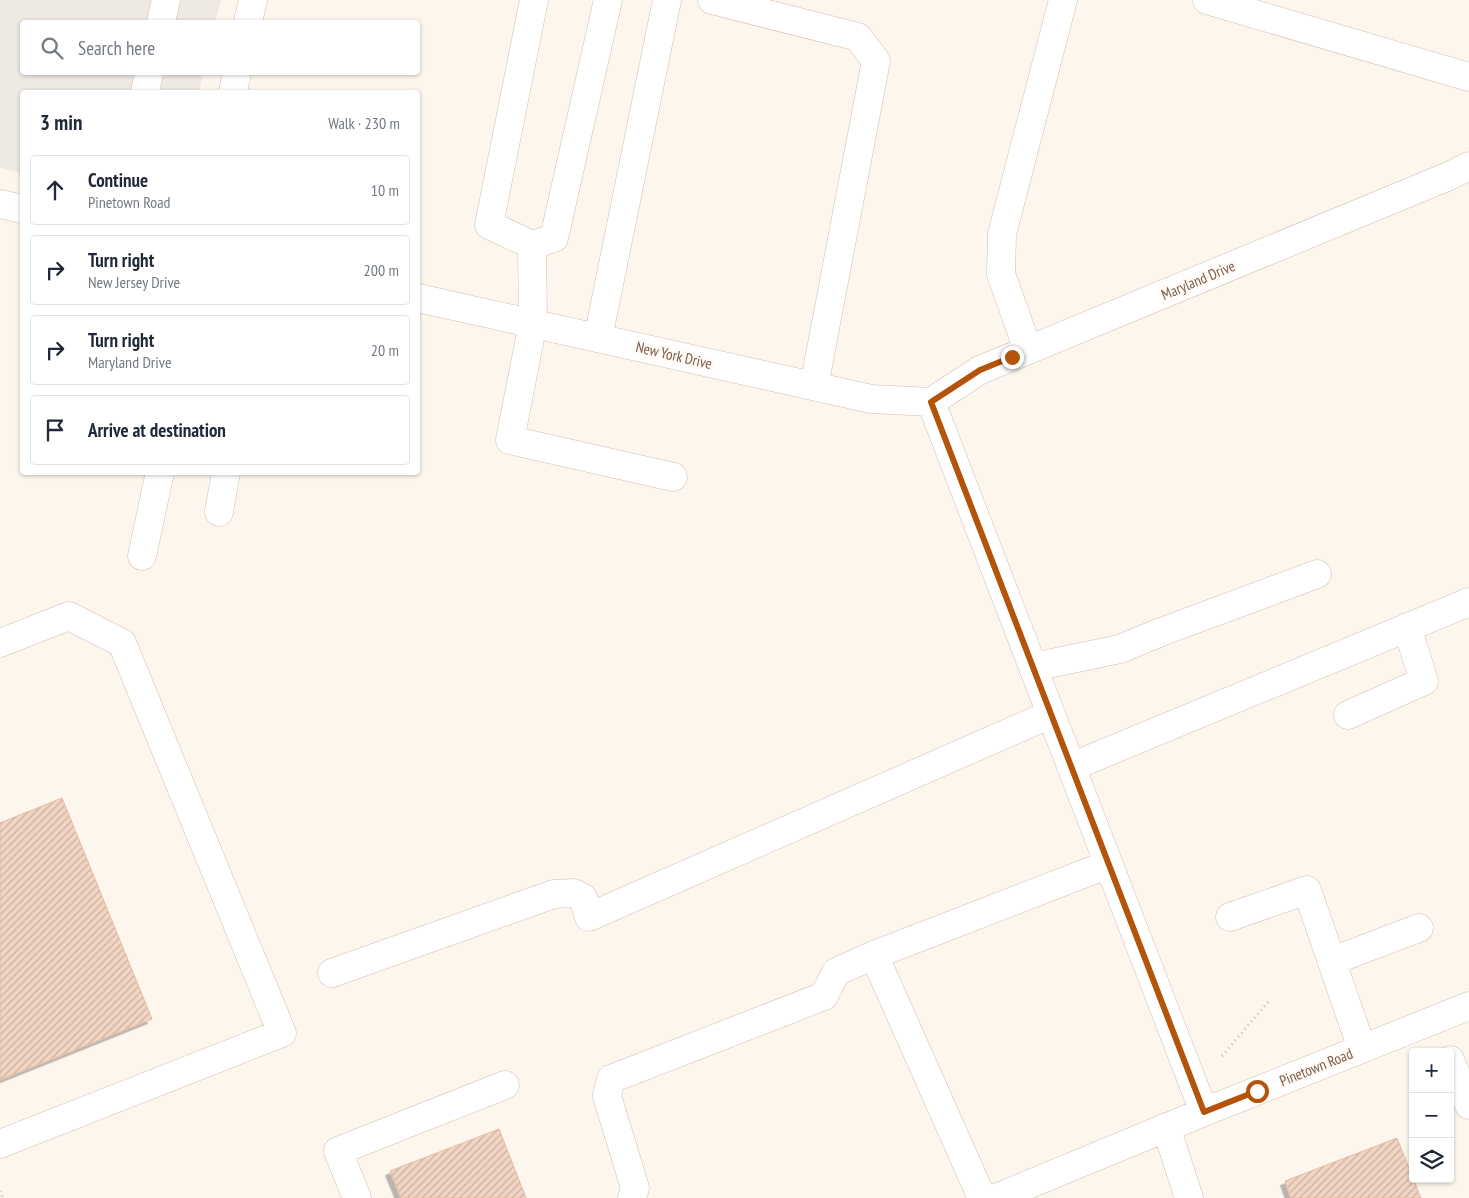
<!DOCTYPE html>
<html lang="en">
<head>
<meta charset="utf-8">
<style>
	body { margin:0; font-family:"PT Sans Narrow",sans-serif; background:#f6f6f7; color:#1f2937 }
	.controls { position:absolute; right:15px; bottom:15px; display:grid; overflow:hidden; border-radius:5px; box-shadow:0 1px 4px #0004 }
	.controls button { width:45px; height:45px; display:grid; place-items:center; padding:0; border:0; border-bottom:1px solid #e0e1e3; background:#fff; color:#1f2937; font:25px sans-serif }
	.stop { position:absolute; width:15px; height:15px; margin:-11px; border:4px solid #b45309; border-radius:50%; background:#fff }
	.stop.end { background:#b45309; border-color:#fff; box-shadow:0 1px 5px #0008 }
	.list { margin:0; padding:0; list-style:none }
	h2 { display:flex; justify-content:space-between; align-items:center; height:65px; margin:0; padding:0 20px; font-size:21px }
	h2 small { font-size:16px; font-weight:400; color:#747a83 }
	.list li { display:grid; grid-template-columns:32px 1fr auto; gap:15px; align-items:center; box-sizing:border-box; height:70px; margin:0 10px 10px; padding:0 10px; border:1px solid #e0e1e3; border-radius:5px }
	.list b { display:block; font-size:19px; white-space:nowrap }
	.list p { margin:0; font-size:16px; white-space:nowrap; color:#747a83 }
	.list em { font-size:16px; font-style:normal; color:#747a83 }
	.icon { flex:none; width:28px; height:28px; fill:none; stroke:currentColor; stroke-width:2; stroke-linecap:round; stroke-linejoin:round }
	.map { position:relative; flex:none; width:1469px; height:1198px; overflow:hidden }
	.search { position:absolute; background:#fff; box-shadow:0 1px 4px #0004; left:20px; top:20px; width:400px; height:55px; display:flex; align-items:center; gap:12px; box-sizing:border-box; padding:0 18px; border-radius:5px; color:#747a83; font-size:19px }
	.panel { position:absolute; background:#fff; box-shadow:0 1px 4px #0004; left:20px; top:90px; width:400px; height:385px; border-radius:5px }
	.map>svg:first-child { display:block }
</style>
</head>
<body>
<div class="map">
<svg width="1469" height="1198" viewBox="0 0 1469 1198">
	<defs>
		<pattern id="building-hatch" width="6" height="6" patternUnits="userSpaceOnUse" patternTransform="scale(1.25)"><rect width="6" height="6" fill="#f3d5c3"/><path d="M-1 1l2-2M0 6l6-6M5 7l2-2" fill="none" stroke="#cab0a1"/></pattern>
		<filter id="shadow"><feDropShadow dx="-4.5" dy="4.5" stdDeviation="0" flood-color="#0004"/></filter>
	</defs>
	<rect width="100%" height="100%" fill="#fdf6ec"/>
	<path fill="#efe9e4" d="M0,0H221L215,22H22V72L203,73L199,92H22V173L0,168Z"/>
	<path fill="url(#building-hatch)" stroke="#e6bba3" filter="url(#shadow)" d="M62,798L152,1019L0,1080V823Z
		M499,1129L526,1198H401L390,1171Z
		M1397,1138L1421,1198H1291L1285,1181Z"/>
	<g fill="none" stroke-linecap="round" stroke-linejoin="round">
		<defs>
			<path id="minor" d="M534,0L489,225L532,245L533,323L510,440L673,477
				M712,0L858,37L876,61L814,386
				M1207,0L1469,77
				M161,22L166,0
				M248,22L253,0
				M145,92L149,72
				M233,92L237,72
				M0,204L22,209
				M532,245L554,238L608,0
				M418,298L871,399L931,402
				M598,338L667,0
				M1028,350L1001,274L1002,234L1063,0
				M931,402L1204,1112
				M931,402L980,370L1449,176L1469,166
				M219,512L226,472
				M142,556L160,472
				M0,643L69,616L122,643L282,1033L0,1144
				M1033,667L1120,649L1161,632L1317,574
				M1348,715L1424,681L1407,627
				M1071,767L1469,602
				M1230,917L1307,890L1362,1049
				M1332,961L1419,928
				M332,973L554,894L574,893L583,898L589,917L1051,714
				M1450,1060L1469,1105
				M1166,1127L1189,1198
				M357,1198L338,1151L505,1085
				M632,1198L635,1188L607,1096L611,1079L824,996L836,972L874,955
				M982,1198L874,955L1109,864
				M996,1198L1204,1112L1469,1006"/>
		</defs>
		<use href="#minor" stroke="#d1beb0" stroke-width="29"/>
		<path stroke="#d9b8a5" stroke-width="3" stroke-dasharray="1 4" stroke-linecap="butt" d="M1222,1056L1269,1001
			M0,1191L3,1198"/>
		<use href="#minor" stroke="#fff" stroke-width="28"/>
	</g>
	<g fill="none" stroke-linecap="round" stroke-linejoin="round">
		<path stroke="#b45309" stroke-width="6" d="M1012,357L980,370L931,402L1204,1112L1257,1091"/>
	</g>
	<g text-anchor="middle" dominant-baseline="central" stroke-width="5" stroke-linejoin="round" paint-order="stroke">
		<g font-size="15" fill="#7a5c4d" stroke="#fffaf3">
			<text transform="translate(1198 280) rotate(-23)">Maryland Drive</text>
			<text transform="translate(674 355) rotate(13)">New York Drive</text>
			<text transform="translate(1316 1067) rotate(-22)">Pinetown Road</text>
		</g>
	</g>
</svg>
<div class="controls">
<button>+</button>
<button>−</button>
<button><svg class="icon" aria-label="layers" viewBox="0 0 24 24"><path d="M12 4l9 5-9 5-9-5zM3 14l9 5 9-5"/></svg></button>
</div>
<div class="stop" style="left:1257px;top:1091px"></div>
<div class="stop end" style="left:1012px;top:357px"></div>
<div class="search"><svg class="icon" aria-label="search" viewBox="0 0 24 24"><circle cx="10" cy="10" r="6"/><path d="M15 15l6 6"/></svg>Search here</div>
<section class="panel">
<h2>3 min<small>Walk · 230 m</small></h2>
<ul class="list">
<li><svg class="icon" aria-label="ahead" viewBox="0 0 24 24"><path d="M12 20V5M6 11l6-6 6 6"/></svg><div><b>Continue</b><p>Pinetown Road</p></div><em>10 m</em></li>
<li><svg class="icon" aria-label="right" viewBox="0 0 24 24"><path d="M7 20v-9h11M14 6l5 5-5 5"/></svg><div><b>Turn right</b><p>New Jersey Drive</p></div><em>200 m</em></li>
<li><svg class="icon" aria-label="right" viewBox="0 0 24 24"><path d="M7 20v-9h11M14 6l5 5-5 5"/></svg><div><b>Turn right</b><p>Maryland Drive</p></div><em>20 m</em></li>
<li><svg class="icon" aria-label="arrive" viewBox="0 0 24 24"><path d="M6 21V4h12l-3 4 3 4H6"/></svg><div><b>Arrive at destination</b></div></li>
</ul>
</section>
</div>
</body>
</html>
